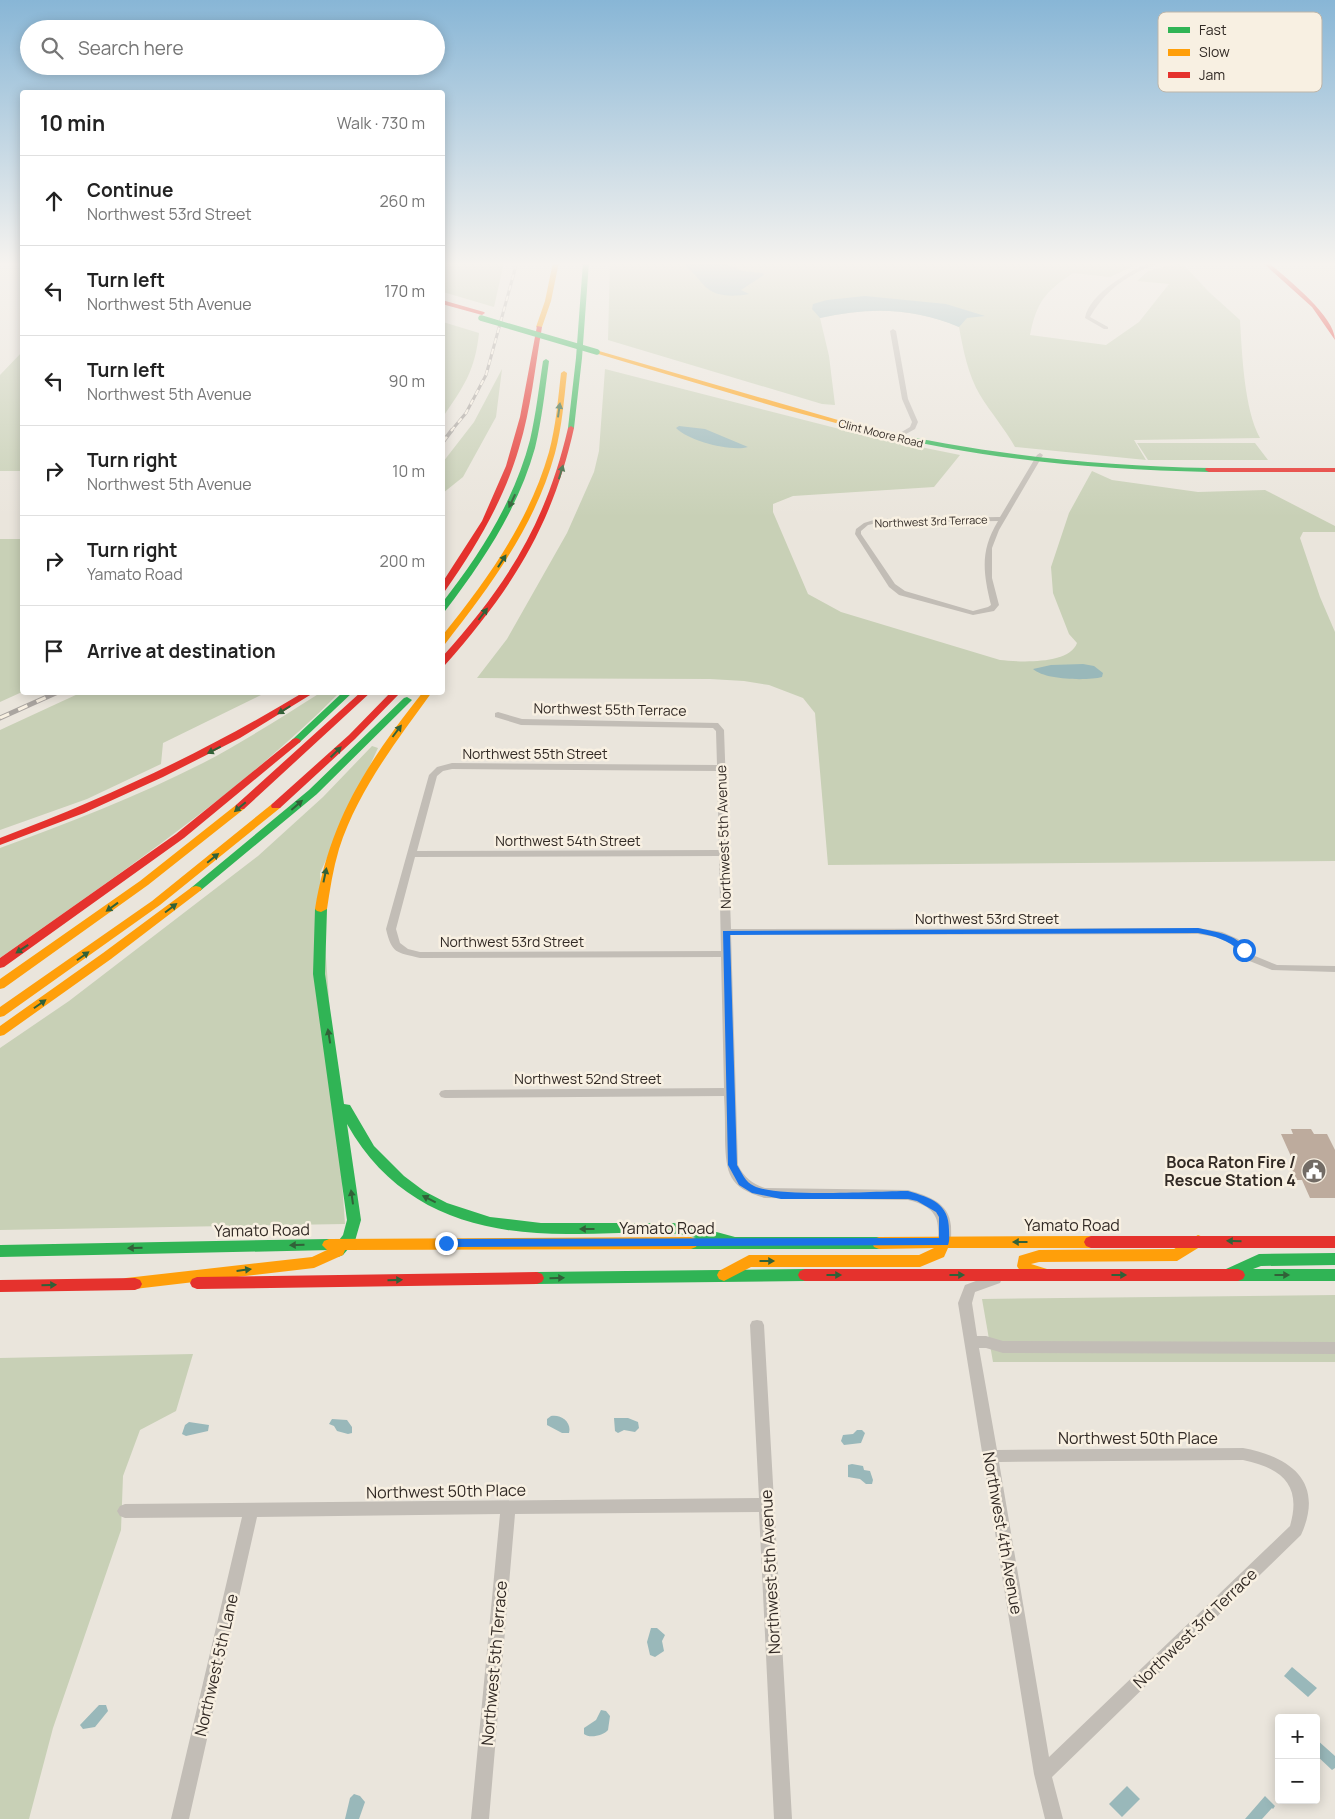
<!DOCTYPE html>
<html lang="en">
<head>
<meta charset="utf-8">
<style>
	body { margin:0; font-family:Manrope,sans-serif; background:#f2f2f2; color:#222 }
	.controls { position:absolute; right:15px; bottom:15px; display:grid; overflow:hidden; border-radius:5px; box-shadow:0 2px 12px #0003 }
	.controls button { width:45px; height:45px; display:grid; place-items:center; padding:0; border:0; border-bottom:1px solid #e0e0e0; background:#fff; color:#222; font:25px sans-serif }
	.stop { position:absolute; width:15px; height:15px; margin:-11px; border:4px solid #1a73e8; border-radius:50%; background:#fff }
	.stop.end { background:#1a73e8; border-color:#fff; box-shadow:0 1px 5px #0008 }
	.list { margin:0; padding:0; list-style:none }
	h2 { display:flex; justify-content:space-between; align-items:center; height:65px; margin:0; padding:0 20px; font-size:21px }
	h2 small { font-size:16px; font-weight:400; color:#767676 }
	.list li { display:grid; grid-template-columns:32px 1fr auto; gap:15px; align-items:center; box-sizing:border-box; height:90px; padding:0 20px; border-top:1px solid #e0e0e0 }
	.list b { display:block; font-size:19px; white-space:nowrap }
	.list p { margin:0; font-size:16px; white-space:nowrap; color:#767676 }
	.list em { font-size:16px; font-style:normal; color:#767676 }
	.icon { flex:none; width:28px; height:28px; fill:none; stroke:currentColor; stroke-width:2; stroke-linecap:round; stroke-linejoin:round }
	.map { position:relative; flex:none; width:1335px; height:1819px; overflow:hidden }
	.search { position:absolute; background:#fff; box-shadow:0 2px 12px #0003; left:20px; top:20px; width:425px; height:55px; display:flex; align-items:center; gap:12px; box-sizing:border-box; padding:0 18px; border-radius:28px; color:#767676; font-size:19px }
	.panel { position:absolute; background:#fff; box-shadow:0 2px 12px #0003; left:20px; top:90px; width:425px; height:605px; border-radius:5px }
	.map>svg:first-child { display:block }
</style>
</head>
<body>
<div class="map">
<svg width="1335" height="1819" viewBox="0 0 1335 1819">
	<rect width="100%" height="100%" fill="#eae5dc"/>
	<path fill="#c8d0b6" d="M442,262H504L494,307L443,292Z
		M610,262H1142L1110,277L1073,273C1045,292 1037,301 1030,335L1106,345L1139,322L1169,284L1137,281L1148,271L1181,262L1209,292L1240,320C1242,353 1244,409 1260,438L1134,440L1146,460L1015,447C1005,429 991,413 980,395C968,375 963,349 959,327C914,307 867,307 820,318L829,356L835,405L822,404L608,340Z
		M443,322L479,333C475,371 464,386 443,417Z
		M22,352V471H0V375Z
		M502,369L496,417L463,477L443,493V462L474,422Z
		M605,369L871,437L960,455L934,487L793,496L773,504V512L808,594L841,612L1000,660C1019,662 1069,665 1077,643L1069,634L1053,593L1051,567L1069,513L1092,471L1112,480L1198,492L1265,490L1335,526V532H1303L1300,538L1320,597L1335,632V861L828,865L815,713L803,698L769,685L744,681L710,679L477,678L507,639L567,533L594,472L599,451Z
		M1137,443H1255L1268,460H1148Z
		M0,539H22V692L0,702Z
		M80,693V692L265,693L163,743L161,764L87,799L0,830V730Z
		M320,693H339C238,795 117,875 0,958V848C69,823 138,796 203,763C243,742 282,717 320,693Z
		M372,746L378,748L320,873L345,1224L0,1230V1048L69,1001L258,856L323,797Z
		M1335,1295V1362H993L982,1299Z
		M193,1354L176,1411L140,1430L123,1476L121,1530L53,1728L29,1819H0V1358Z"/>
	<path fill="#99b8ba" d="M686,262H724L742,271L763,273L764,275L741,290L749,294C739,296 723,297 713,292C703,288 696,273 686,267Z
		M865,296L946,304L985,316L967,318L959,327C913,307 867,307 820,318L812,309L813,304L827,300Z
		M679,426L705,429L748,447C731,452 689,441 676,428Z
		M1083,664L1094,666L1103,673L1102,677C1087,681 1045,680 1033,669L1051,665Z
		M551,1416C561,1414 572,1422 569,1433H562L547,1425V1419Z
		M614,1418H628L638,1422L639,1428L635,1432L624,1430L618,1433L615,1431Z
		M332,1419L347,1420L352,1427V1433L348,1434L337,1431L334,1426L329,1424Z
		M189,1422L209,1425L208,1431L186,1436L182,1434L185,1425Z
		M857,1430H862L865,1433L861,1443L844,1445L841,1441L843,1435L853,1434Z
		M852,1464L863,1466L864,1470L870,1471L873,1480L872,1484H866L860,1479L848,1477V1465Z
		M651,1628H657L665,1635L662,1641L664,1651L655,1657L650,1655L647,1642Z
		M1292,1667L1317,1688L1308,1697L1284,1676Z
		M99,1705H106L108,1711L95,1727L83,1729L80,1725Z
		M601,1710L606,1711L610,1716L608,1730C604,1735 590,1739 584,1734V1728L596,1720Z
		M1316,1739L1335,1756V1768L1332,1770L1316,1755Z
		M1127,1786L1140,1799L1122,1817L1109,1804Z
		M354,1794L360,1796L365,1802L359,1819H345L350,1798Z
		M1265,1796L1275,1806L1273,1809L1272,1808L1262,1819H1245Z"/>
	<path fill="#bdab9d" d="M1291,1129H1311L1314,1134H1327L1335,1150V1198H1310L1302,1180H1297L1289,1163H1294L1281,1134H1293Z"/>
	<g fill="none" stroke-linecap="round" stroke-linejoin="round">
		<path fill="#c2bdb6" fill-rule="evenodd" d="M1153,262H1159C1153,266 1145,268 1138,272C1118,282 1101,297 1090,317L1108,327V329H1104L1085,318C1089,294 1131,269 1153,262Z
			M893,329L896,331L908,399L918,422L915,429L897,439L895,438V436L910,427L912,422L902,399L890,331Z
			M1040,453L1043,455L999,530L992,548V578L999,605L994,611L973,615L899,595L889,587L855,534L856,529L864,523L877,519L1000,517L1037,455ZM998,521C980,551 983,572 991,605L988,607L973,611L905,591L895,584L861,534V531L868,525L877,523Z
			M498,712L522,719L718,723L724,730L731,929L1198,928L1222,932L1238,939L1255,956L1277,965L1335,966V972L1272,970L1247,960L1230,943L1216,937L1198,934L731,935L738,1165C744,1177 752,1184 765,1188L908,1190C928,1196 949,1202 951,1226C951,1232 952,1240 949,1245L944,1247L939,1245C937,1240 939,1235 938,1229C938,1210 924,1204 908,1200L765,1198C729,1188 726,1174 725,1140C725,1125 725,1111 724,1096L445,1098L441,1097L439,1094L441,1091L445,1090L724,1088L721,957L420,958C396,952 392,954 386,929L429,775L437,767L452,763L717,765L716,731L713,728L521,725L495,717V713ZM452,769L717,771L719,850L417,851L437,776L443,771ZM719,856L721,951L420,952L408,949L400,943L396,929L415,857Z
			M995,1274L1000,1275L1002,1279L1000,1283L975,1292L972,1303L977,1336H986L1003,1341L1335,1342V1354L1003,1353L986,1348H979L997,1450L1243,1448C1291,1457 1325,1482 1301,1535L1052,1777L1063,1819H1045L1034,1774L958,1303L965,1285ZM1243,1460C1282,1468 1302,1485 1290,1526L1049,1757L999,1462Z
			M757,1320L762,1321L764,1325L792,1819H774L759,1512L515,1514L489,1819H471L500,1514L257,1517L189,1819H171L242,1517L125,1518L120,1516L117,1511L120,1506L125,1504L759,1498L750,1325L752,1321Z"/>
		<path fill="#30b455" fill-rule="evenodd" d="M583,262H589L582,358L574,428L571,430L568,428L576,358Z
			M546,359L549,361C545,390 542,419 535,448C518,509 483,561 445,611H442V603C481,553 514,501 530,440C536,414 539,387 543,361Z
			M873,429C984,454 1095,466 1209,468L1213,470L1209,472C1095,470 982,459 871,432V430Z
			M343,692H353L299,743H293L291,741L293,739Z
			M407,697L412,700L410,702L317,794L200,891H192L190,889L192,887L309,790L404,698Z
			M321,906L327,909L325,974L344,1104L350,1105L374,1146L404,1176L424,1191L447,1203L490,1217L541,1223H673L698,1227L735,1237H879L884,1239L886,1243L884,1247L879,1249H691L686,1247L684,1243L686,1239L696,1237C657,1229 617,1234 578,1234C482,1236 397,1213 347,1124L361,1220L355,1241L343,1255L338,1257L333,1255L331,1250L0,1257V1245L329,1239L334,1241L336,1244L343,1235L347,1220L313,974L315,909Z
			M1335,1253V1265L1261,1266L1253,1269H1335V1281H1238L1226,1277L1224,1273L1226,1269L1259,1254Z
			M805,1269L810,1271L812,1275L810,1279L805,1281L537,1284L532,1282L530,1278L532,1274L537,1272Z"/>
		<path fill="#ff9f0a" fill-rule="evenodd" d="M553,262H559L551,301L542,327L539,329L536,327L545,301Z
			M595,351H599L876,431L873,433L780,408L595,353Z
			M564,371L567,373C564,400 562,427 555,453C535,526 491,585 445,644H442V636C487,580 529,522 549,452C556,426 558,399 561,373Z
			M423,692H432C396,742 358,790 339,849C333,869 330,889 327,909L321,912L317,911L315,909C330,819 367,763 423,692Z
			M276,803L280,804L281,806L280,808L160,905L4,1016L0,1017V1007L152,901L272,804Z
			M240,804L244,805L245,807L244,809L148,885L4,988L0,989V979L140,881L236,805Z
			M196,886L200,887L202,889L200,891L111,959L4,1035L0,1036V1026L103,953L192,887Z
			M1198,1235L1203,1237L1205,1241L1203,1245L1177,1261L1039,1262L1031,1264L1047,1269L1049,1273L1047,1277C1037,1280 1022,1276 1017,1266L1019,1256L1039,1250L1174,1249Z
			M1091,1236L1096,1238L1098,1242L1096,1246L1091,1248H948L944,1257L920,1267H751L724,1281L719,1279L717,1275L719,1271L749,1255H919L934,1248L879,1249L874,1247L872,1243L874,1239L879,1237Z
			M691,1237L696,1239L698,1243L696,1247L691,1249L345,1250L343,1255L314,1268L126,1290L121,1288L119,1284L121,1280L126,1278L312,1257L327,1250L322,1245L324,1241L329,1239Z"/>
		<path fill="#e5322d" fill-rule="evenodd" d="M1262,262H1268C1286,278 1335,316 1335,340L1312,307Z
			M442,300L484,312L485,313L482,315L442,304Z
			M537,326L542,327C535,367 531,409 519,448C504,500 476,547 445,591H442V583L482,521L506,466L520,417Z
			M571,426L574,428C552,527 511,590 445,665L442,666V657C507,585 546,523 568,428Z
			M1206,468H1335V472H1209L1205,470Z
			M304,692H315L240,738L163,777L84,813L0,845V838C106,798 207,751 304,692Z
			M361,692H371L244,809H236L235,807L236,805Z
			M391,692H401L355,739L280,808H272L271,806L272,804L349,735Z
			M296,738L299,739L301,741L299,743L184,838L4,967L0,968V958L176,834L293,739Z
			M1091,1236H1335V1248H1091L1086,1246L1084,1242L1086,1238Z
			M805,1269H1238L1243,1271L1245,1275L1243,1279L1238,1281H805L800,1279L798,1275L800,1271Z
			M537,1272L542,1274L544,1278L542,1282L537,1284L197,1289L192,1287L190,1283L192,1279L197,1277Z
			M135,1278L140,1280L142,1284L140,1288L135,1290L0,1292V1280Z"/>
		<defs>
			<path id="rail-far2" d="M451,431L466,413L486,375L517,262"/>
			<path id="rail-far1" d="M442,443L452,430"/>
			<path id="rail" d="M0,718L58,692"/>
		</defs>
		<use href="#rail-far2" stroke="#aaa5a0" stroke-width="3"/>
		<use href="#rail-far1" stroke="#aaa5a0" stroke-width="4"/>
		<use href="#rail" stroke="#aaa5a0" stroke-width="5"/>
		<use href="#rail-far2" stroke="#f8f0e2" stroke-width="2" stroke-dasharray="5.5" stroke-linecap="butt"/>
		<use href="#rail-far1" stroke="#f8f0e2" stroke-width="2.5" stroke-dasharray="8" stroke-linecap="butt"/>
		<use href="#rail" stroke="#f8f0e2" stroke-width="3" stroke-dasharray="10" stroke-linecap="butt"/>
		<path stroke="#30b455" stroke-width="5.5" d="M481,318L597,352"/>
	</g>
	<defs><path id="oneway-solid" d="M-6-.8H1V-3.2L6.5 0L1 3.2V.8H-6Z" transform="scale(1.25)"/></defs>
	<g fill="#316138">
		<use href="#oneway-solid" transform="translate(559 410) rotate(-82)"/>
		<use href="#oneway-solid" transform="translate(561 472) rotate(-73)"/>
		<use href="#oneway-solid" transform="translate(512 501) rotate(115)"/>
		<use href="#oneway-solid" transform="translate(502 561) rotate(-57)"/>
		<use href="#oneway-solid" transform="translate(483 614) rotate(-53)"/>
		<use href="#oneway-solid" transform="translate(284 710) rotate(148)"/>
		<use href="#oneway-solid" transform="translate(397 731) rotate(-53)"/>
		<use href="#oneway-solid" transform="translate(214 750) rotate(153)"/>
		<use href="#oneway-solid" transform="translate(336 752) rotate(-44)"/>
		<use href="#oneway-solid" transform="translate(297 805) rotate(-41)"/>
		<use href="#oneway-solid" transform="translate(240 807) rotate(140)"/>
		<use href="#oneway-solid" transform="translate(213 858) rotate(-39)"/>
		<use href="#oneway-solid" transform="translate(325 875) rotate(-78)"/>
		<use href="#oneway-solid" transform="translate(112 907) rotate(144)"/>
		<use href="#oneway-solid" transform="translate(171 908) rotate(-37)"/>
		<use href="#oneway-solid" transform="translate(22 949) rotate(146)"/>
		<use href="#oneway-solid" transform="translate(83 956) rotate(-35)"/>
		<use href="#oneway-solid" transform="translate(40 1004) rotate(-35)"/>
		<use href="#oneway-solid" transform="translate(329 1036) rotate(-99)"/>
		<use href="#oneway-solid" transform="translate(352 1197) rotate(-98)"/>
		<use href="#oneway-solid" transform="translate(429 1199) rotate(-153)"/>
		<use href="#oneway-solid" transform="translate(587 1229) rotate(180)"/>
		<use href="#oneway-solid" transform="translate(1234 1241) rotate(-179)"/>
		<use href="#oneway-solid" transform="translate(1020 1242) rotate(180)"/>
		<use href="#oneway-solid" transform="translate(297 1245) rotate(179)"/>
		<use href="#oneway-solid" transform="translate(135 1248) rotate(179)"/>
		<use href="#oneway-solid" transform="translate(767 1261)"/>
		<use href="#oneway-solid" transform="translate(244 1270) rotate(-7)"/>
		<use href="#oneway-solid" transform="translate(834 1275)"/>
		<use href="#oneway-solid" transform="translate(957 1275)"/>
		<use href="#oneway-solid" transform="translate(1119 1275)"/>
		<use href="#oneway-solid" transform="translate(1282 1275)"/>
		<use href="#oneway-solid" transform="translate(557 1278) rotate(-1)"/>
		<use href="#oneway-solid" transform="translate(395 1280) rotate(-1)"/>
		<use href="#oneway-solid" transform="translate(49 1285) rotate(-1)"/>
	</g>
	<linearGradient id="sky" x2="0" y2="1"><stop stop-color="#88b6d6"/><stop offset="0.51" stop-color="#f6f3ef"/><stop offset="1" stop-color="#f6f3ef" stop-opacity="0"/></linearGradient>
	<rect width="1335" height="517" fill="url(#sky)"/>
	<path fill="#1a73e8" d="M1198,928C1217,932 1235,934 1248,950L1241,951C1227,940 1215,936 1198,933L730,935L737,1165C742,1173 745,1182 754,1186C777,1198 877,1191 908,1191C931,1198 949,1203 949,1230C949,1235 950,1240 948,1245L446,1247L441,1243L446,1239L939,1238V1217L936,1212L917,1201L908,1199H781L752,1193L739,1185L728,1165L723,931Z"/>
	<defs>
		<symbol id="civic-disc" viewBox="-11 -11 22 22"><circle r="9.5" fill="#726b65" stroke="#f8f0e2"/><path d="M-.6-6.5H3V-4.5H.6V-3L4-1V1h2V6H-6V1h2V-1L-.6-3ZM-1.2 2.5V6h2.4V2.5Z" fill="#fff"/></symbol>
	</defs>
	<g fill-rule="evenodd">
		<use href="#civic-disc" x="1300" y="1157" width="28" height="28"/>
	</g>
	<g text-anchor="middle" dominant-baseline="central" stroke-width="5" stroke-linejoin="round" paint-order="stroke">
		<g font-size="11" fill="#322a25" stroke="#f8f0e2">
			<text transform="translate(881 433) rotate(14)">Clint Moore Road</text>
			<text transform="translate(931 521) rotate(-2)">Northwest 3rd Terrace</text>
		</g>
		<g font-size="14" fill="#322a25" stroke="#f8f0e2">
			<text transform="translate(610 709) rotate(1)">Northwest 55th Terrace</text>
			<text x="535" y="753">Northwest 55th Street</text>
			<text transform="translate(723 837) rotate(-92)">Northwest 5th Avenue</text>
			<text x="568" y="840">Northwest 54th Street</text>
			<text x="987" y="918">Northwest 53rd Street</text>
			<text x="512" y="941">Northwest 53rd Street</text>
			<text x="588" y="1078">Northwest 52nd Street</text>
		</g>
		<g font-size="16" font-weight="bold" fill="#322a25" stroke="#f8f0e2" text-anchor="end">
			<text x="1296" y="1162">Boca Raton Fire /<tspan x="1296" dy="18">Rescue Station 4</tspan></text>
		</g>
		<g font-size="16" fill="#322a25" stroke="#f8f0e2">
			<text x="1072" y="1225">Yamato Road</text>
			<text x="667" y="1228">Yamato Road</text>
			<text transform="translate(262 1230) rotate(-1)">Yamato Road</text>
			<text x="1138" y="1438">Northwest 50th Place</text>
			<text transform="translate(446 1491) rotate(-1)">Northwest 50th Place</text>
			<text transform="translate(1003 1533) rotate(80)">Northwest 4th Avenue</text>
			<text transform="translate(770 1572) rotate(-93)">Northwest 5th Avenue</text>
			<text transform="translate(1195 1628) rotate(-44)">Northwest 3rd Terrace</text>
			<text transform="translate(494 1663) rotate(-85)">Northwest 5th Terrace</text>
			<text transform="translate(216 1665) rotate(-77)">Northwest 5th Lane</text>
		</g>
	</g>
	<rect x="1158" y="12" width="164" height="80" rx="8" fill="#f8f0e2" stroke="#bdb5a9" stroke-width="1"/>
	<rect x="1168" y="27" width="22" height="6" fill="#30b455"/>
	<rect x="1168" y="49" width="22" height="7" fill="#ff9f0a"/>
	<rect x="1168" y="72" width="22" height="6" fill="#e5322d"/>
	<g font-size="14" fill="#322a25">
		<text x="1199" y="35">Fast</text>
		<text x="1199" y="57">Slow</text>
		<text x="1199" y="80">Jam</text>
	</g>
</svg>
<div class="controls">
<button>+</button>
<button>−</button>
</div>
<div class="stop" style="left:1244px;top:950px"></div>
<div class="stop end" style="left:446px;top:1243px"></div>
<div class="search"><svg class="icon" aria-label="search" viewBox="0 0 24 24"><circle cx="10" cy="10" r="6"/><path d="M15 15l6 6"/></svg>Search here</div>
<section class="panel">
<h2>10 min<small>Walk · 730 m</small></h2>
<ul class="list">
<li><svg class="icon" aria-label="ahead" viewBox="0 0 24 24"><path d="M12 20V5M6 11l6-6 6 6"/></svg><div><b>Continue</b><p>Northwest 53rd Street</p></div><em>260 m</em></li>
<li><svg class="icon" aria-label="left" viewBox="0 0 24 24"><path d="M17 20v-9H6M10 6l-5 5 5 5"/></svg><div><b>Turn left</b><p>Northwest 5th Avenue</p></div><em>170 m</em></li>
<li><svg class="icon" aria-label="left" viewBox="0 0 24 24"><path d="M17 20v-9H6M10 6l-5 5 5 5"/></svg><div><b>Turn left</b><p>Northwest 5th Avenue</p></div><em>90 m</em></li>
<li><svg class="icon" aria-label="right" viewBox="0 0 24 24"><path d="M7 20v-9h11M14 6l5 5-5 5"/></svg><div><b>Turn right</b><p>Northwest 5th Avenue</p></div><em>10 m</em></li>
<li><svg class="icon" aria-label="right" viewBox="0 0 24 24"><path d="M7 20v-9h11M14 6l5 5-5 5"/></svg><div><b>Turn right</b><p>Yamato Road</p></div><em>200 m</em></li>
<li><svg class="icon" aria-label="arrive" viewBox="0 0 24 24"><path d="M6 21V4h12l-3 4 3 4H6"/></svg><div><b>Arrive at destination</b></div></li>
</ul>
</section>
</div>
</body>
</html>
